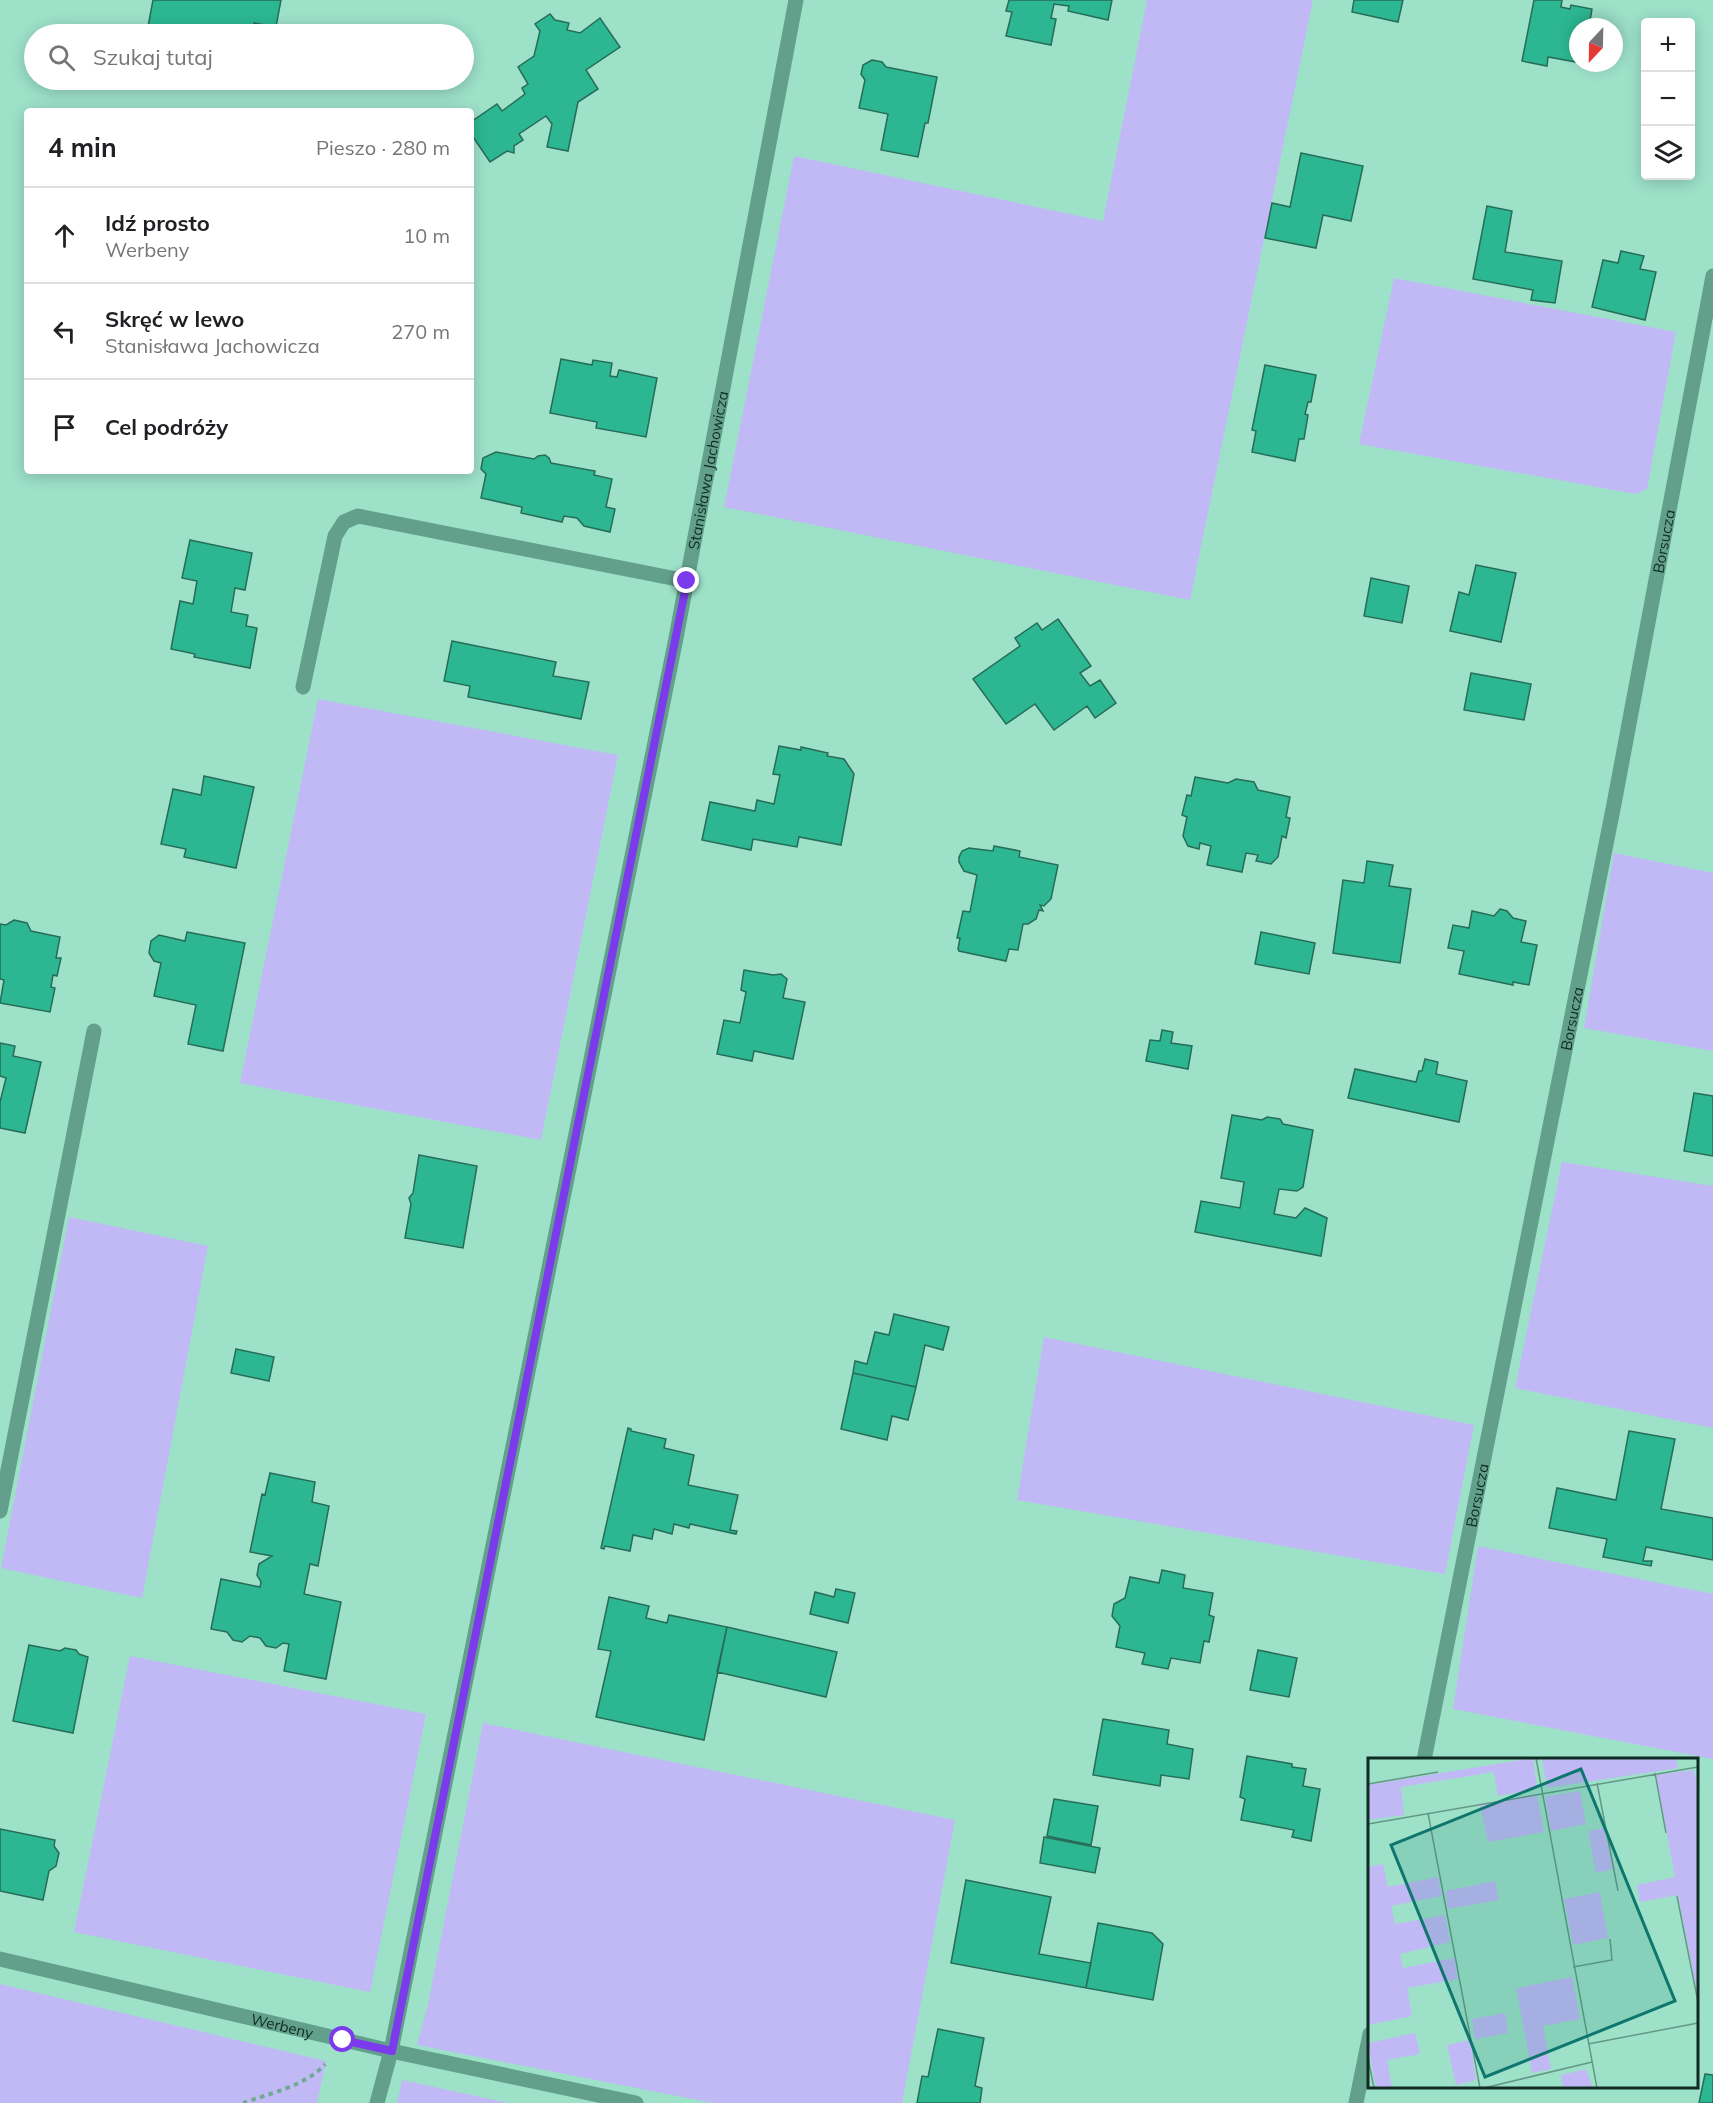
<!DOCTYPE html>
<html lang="pl">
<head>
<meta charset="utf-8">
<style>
	body { margin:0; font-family:Mulish,sans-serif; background:#f6f6f6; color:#202124 }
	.controls { position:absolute; right:18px; top:18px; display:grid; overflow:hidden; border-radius:6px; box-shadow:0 3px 15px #0003 }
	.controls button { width:54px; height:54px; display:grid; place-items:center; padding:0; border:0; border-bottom:2px solid #e0e0e0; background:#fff; color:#202124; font:30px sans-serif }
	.compass { position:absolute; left:1569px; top:18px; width:54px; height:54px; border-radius:50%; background:#fff; box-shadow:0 3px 15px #0003; rotate:202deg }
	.stop { position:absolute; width:18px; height:18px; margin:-14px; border:4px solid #7c3aed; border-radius:50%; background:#fff }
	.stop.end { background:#7c3aed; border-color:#fff; box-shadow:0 2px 6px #0008 }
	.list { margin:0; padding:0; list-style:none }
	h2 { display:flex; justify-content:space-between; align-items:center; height:78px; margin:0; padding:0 24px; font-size:26px }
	h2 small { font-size:20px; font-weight:400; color:#757577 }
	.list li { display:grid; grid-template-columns:39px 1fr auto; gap:18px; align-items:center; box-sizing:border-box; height:96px; padding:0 24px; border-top:2px solid #e0e0e0 }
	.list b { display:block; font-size:22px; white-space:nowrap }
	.list p { margin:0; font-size:20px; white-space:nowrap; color:#757577 }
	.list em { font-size:20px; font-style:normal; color:#757577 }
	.icon { flex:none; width:33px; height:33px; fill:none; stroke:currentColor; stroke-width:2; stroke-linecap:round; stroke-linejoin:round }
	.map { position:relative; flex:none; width:1713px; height:2103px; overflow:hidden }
	.search { position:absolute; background:#fff; box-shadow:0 3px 15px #0003; left:24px; top:24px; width:450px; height:66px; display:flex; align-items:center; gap:15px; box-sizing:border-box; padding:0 21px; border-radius:33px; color:#757577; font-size:22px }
	.panel { position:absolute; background:#fff; box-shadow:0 3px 15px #0003; left:24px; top:108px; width:450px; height:366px; border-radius:6px }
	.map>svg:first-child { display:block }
</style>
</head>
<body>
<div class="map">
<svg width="1713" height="2103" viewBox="0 0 1713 2103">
	<rect width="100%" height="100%" fill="#9de1c9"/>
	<path fill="#c1b9f6" d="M1147,0H1313L1190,600L724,507L794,156L1103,221Z
		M1394,278L1676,332L1647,489L1636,494L1359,444Z
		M318,699L618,755L541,1140L240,1083Z
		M1614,853L1713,873V1051L1584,1028Z
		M1562,1162L1713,1186V1428L1515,1388Z
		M69,1217L208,1246L142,1598L1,1568Z
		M1044,1337L1474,1425L1445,1574L1017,1500Z
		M1478,1546L1713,1594V1759L1453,1709Z
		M130,1656L426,1714L370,1992L74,1932Z
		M483,1723L955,1820L902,2103H713L417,2045L428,2004Z
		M0,1984L326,2061L317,2103H0Z
		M402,2080L508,2103H397Z"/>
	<path fill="#2cb792" stroke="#276c57" stroke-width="1.5" d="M153,0H281L276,27L254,23L252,34H160L147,32Z
		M1009,0H1112L1108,20L1068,11L1069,6L1054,4L1051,18L1056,19L1051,45L1006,36L1012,12L1006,11Z
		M1354,0H1403L1398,22L1352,12Z
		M1534,0H1562L1561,7L1570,9L1571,5L1592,9L1589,27H1578L1576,62L1548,57L1547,66L1522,61Z
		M550,14L555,20L569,23L567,30L580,33L600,18L620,47L586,70L598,89L578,102L568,151L547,147L552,124L546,116L519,134L523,140L514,146V153L507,151L490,162L471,134V122L497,104L502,111L525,94L522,88L528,84L518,67L534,56L540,31L535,24Z
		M872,60L882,62L886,67L937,77L928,123H925L918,157L881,150L888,114L859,108L865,80L861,74L863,65Z
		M1301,153L1363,166L1351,221L1323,215L1316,248L1265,238L1272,203L1290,207Z
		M1487,206L1512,211L1505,252L1562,261L1555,303L1531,300L1533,290L1473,279Z
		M1621,251L1644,256L1640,269L1656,272L1645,320L1592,307L1603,260L1618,263Z
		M561,359L592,365L593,360L612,363L610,376L617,377L619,370L657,378L646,437L596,428L597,422L550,413Z
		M1265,365L1316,375L1311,402H1308L1305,414L1308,415L1304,439H1299L1295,461L1252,452L1256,431L1252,430Z
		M496,452L534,459L538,456L545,455L549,458L551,463L595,471L594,475L612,479L606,507L615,509L610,532L584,526L577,518L564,516L562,522L521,513L522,507L481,498L486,474L481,469L483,458Z
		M190,540L252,553L245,590L235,588L231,612L248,615L246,626L257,628L250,668L194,657L195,654L171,649L180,601L193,604L197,581L182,578Z
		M1476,565L1516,573L1501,642L1450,631L1459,592L1469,595Z
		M1371,578L1409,586L1402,623L1364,616Z
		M1058,619L1091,666L1080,673L1090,686L1100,680L1116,703L1095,718L1087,706L1054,730L1035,704L1006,724L973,679L1020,646L1015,638L1037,623L1042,630Z
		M452,641L556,662L553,676L589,682L581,719L468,697L470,686L444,681Z
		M1471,673L1531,684L1524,720L1464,710Z
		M779,746L801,750V747L828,753L827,756L844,759L854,774L841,845L799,837L797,847L753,839L751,850L702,840L710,802L755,811L757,800L774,804L780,775L773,774Z
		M204,776L254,787L236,868L184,857L186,849L161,844L173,789L201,795Z
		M1195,777L1228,783L1236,779L1254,782L1258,790L1290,797L1286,817L1290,818L1286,838L1282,836L1278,857L1271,864L1256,861L1258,855L1246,853L1242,872L1207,865L1211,846L1200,843L1199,849L1188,846L1183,836L1187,817L1182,815L1187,795L1191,796Z
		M994,846L1020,851L1019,857L1058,865L1051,899L1044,906L1040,905L1043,911L1039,910L1036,919L1028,924H1023L1018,950L1009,949L1006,961L959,951L958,949L960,938H957L963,911L970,912L977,875L964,871L959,862V857L962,851L969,848L993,851Z
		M1367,861L1393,865L1389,886L1411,889L1400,963L1333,953L1343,880L1364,883Z
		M1500,909L1507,911L1513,918L1526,921L1521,942L1537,945L1529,985L1513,982V985L1459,974L1464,951L1448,948L1453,925L1469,928L1472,911L1494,916Z
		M14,920L27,923L31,931L60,937L56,958H61L57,976L53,975L51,987L55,988L50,1012L0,1003L4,980L0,979V924L6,925Z
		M187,932L245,943L223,1051L188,1044L196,1005L154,996L161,963L154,961L149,953L151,941L159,935L185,941Z
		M1261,932L1315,943L1309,974L1255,964Z
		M744,970L773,975L781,974L787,979L783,998L805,1002L793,1059L754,1051L752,1061L717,1054L724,1020L740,1023L746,992L741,990Z
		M1162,1030L1173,1032L1171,1043L1192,1046L1188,1069L1146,1061L1150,1040L1160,1041Z
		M0,1043L15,1046L13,1056L41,1062L25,1133L0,1128V1102L6,1078L0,1076Z
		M1425,1059L1438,1062L1436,1074L1467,1081L1459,1122L1348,1098L1355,1069L1416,1082L1419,1071H1422Z
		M1694,1093L1713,1096V1156L1684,1151Z
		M1232,1115L1262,1120L1267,1117L1280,1119L1283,1124L1313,1130L1303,1187L1297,1191L1279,1189L1274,1214L1296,1218L1305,1208L1327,1218L1321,1256L1195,1232L1201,1201L1240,1208L1244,1182L1221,1178Z
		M419,1155L477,1166L463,1248L405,1238L411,1204L409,1198L413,1193Z
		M894,1314L949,1327L943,1350L925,1345L916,1387L853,1373L855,1361L867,1364L875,1332L889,1335Z
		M236,1349L274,1357L269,1381L231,1373Z
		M853,1373L916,1387L908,1420L892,1416L887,1440L841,1429Z
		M628,1428L631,1429V1431L666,1439L664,1448L694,1455L688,1485L738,1495L730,1530L737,1531L736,1534L690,1524L689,1528L674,1524L672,1534L654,1529L652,1539L633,1535L630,1551L605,1546L604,1549L601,1548Z
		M1629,1431L1675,1439L1661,1509L1713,1518V1560L1646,1547L1643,1561H1652L1651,1566L1603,1557L1607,1539L1549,1528L1557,1488L1616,1500Z
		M270,1473L315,1482L312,1502L329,1506L318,1566L310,1564L304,1594L341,1602L326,1679L284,1671L289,1644L283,1643L276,1648L266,1646L260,1638L250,1636L242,1642L233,1640L227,1632L211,1629L221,1579L260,1587L261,1582L257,1575L259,1564L272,1556L250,1552L262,1494L265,1495Z
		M1162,1570L1185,1575L1183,1588L1213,1593L1209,1615L1214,1617L1209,1642L1204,1641L1200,1663L1171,1658L1168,1669L1142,1664L1145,1653L1116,1647L1120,1626L1112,1616L1114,1604L1125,1598L1130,1577L1159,1583Z
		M836,1589L855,1593L848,1623L810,1614L815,1592L834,1597Z
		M609,1597L649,1606L646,1618L667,1623L669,1615L727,1627L704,1740L596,1717L611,1651L598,1649Z
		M727,1627L837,1652L826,1697L717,1672Z
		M29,1645L60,1651L65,1648L76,1650L79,1654L88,1657L73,1733L13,1721Z
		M1258,1650L1297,1658L1289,1697L1250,1690Z
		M1103,1719L1169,1730L1167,1744L1193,1749L1189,1779L1161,1775L1160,1786L1093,1775Z
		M1247,1756L1292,1764V1767L1306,1769L1303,1786L1320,1789L1311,1841L1292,1837L1294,1830L1241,1820L1245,1799L1240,1797Z
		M1054,1799L1098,1806L1091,1845L1047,1836Z
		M0,1829L55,1840L54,1846L59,1853L56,1866L49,1871L43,1900L0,1891Z
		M1044,1837L1100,1848L1095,1873L1040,1863Z
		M966,1880L1051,1897L1039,1954L1091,1963L1086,1988L951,1963Z
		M1098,1923L1152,1933L1163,1944L1153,2000L1086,1988Z
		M938,2029L984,2038L975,2086L982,2088L980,2103H917L922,2076L928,2077Z
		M1705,2074L1713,2075V2103H1699Z"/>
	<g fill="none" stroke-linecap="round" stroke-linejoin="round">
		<path stroke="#71a995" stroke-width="4" stroke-dasharray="4.5 4.5" stroke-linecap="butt" d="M243,2103C268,2094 308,2085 325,2064"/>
		<g stroke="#63a08b" stroke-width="15">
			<path d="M303,687L335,536L344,522L358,516L687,581"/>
			<path d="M0,1511L94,1031"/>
			<path id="s1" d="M1424,1760L1614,804L1713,276"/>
			<path id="s2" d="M0,1959L391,2051L636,2103"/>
			<path id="s3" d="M377,2103L391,2051L676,638L796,0"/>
			<path d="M1356,2103L1370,2034"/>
		</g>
	</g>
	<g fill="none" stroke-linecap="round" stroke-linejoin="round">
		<path stroke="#7c3aed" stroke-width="8" d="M343,2040L392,2051L687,581"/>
	</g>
	<g text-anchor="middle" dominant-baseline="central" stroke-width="4.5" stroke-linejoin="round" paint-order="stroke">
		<g font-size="15" fill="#0f2b22" stroke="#9de1c9">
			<text stroke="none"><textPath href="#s3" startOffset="1666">Stanisława Jachowicza</textPath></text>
			<text stroke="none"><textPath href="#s1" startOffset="1242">Borsucza</textPath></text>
			<text stroke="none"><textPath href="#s1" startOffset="756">Borsucza</textPath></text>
			<text stroke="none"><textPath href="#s1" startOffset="270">Borsucza</textPath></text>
			<text stroke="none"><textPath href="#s2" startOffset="290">Werbeny</textPath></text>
		</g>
	</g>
	<g transform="translate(1368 1758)">
		<rect width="330" height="330" fill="#9de1c9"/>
		<path d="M165,0L169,31L130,38L126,14L33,29L36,57L0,62V27ZM174,0H308L310,10L179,30ZM326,12L330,33V238L310,137L272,144L269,127L307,119L288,17ZM212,33L218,66L183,73L177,39ZM169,36L176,74L120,84L112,47ZM236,70L245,111L228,115L220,73ZM15,106L20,129L70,119L74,138L23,148L27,166L77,157L82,184L32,196L35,210L86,200L90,221L39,230L44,258L0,267V109ZM127,123L131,142L80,151L77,133ZM232,134L240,180L205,187L196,141ZM204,219L212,261L175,268L183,311L164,315L148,230ZM137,255L140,275L107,281L104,261ZM47,275L52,296L19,302L24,330H8L0,285ZM102,282L108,322L88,327L79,287ZM218,311L225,330H195L193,317Z" fill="#c1b9f6"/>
		<path fill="none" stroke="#649886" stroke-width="1.5" d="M168,0L229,330M287,15L298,75M229,25L250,133M0,26L70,14M60,55L112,330M0,66L330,9M309,138L330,244M205,209L244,202L242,181M220,286L330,265M0,300L6,330M116,330L224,304"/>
		<path fill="#0f766e" fill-opacity="0.15" stroke="#0f766e" stroke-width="3" d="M213,11L307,243L117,319L23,87Z"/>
		<rect width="330" height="330" fill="none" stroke="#0f2b22" stroke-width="3"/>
	</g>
</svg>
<div class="controls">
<button>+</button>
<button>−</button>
<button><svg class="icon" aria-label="layers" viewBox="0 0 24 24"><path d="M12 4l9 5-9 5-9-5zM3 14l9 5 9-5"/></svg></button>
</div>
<svg class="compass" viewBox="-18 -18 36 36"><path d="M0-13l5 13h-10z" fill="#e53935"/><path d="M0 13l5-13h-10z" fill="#757577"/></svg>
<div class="stop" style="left:343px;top:2040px"></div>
<div class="stop end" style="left:687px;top:581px"></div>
<div class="search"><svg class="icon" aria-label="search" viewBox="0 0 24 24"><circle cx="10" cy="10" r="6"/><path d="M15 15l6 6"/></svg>Szukaj tutaj</div>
<section class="panel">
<h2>4 min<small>Pieszo · 280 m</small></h2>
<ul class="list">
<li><svg class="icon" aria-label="ahead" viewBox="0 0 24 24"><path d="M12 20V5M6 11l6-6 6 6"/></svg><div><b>Idź prosto</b><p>Werbeny</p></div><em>10 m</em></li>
<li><svg class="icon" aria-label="left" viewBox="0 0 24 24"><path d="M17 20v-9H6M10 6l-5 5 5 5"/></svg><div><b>Skręć w lewo</b><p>Stanisława Jachowicza</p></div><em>270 m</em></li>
<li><svg class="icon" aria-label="arrive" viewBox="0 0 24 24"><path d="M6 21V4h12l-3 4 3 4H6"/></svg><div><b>Cel podróży</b></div></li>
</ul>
</section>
</div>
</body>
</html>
